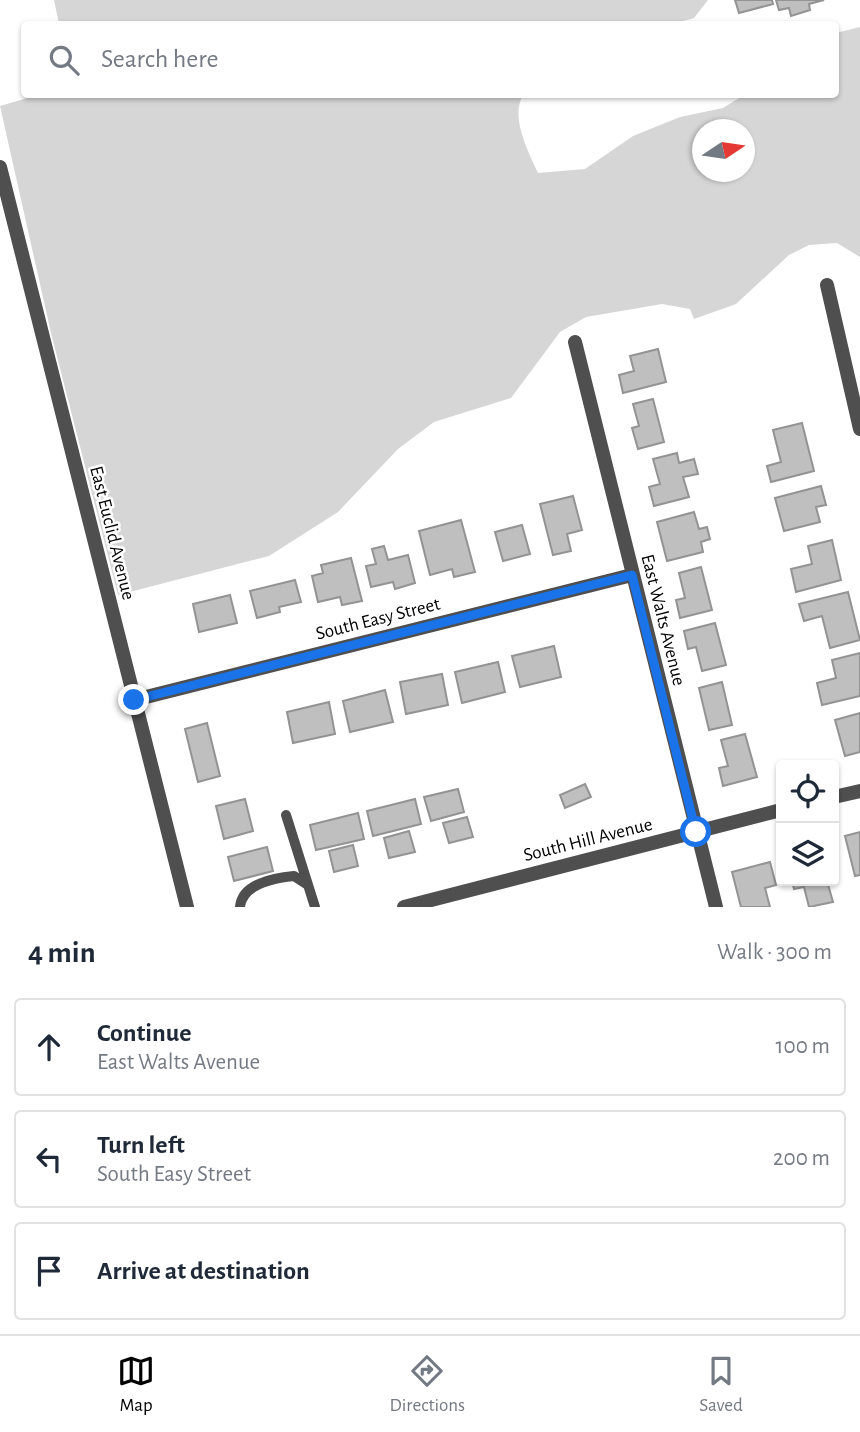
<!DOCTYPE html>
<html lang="en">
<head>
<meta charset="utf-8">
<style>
	body { margin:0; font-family:"Alegreya Sans",sans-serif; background:#f6f6f7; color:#1f2937 }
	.controls { position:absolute; right:21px; bottom:21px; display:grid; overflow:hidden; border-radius:7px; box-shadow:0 2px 5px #0004 }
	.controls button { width:63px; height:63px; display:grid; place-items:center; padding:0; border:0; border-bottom:2px solid #e0e1e3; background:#fff; color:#1f2937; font:35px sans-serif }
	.compass { position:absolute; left:692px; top:119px; width:63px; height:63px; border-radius:50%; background:#fff; box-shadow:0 2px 5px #0004; rotate:77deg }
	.stop { position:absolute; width:21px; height:21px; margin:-16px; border:5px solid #1a73e8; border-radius:50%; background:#fff }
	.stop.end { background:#1a73e8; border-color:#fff; box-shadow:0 2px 7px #0008 }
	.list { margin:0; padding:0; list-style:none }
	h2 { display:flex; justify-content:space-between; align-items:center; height:91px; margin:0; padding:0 28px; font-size:30px }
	h2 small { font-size:23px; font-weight:400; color:#747a83 }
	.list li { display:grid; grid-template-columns:46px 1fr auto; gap:21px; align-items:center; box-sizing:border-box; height:98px; margin:0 14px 14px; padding:0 14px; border:2px solid #e0e1e3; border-radius:7px }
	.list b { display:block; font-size:26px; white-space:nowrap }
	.list p { margin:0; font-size:23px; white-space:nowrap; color:#747a83 }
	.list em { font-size:23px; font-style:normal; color:#747a83 }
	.icon { flex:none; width:38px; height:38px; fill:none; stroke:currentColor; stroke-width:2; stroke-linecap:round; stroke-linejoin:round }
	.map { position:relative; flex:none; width:860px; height:907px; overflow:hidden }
	.search { position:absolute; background:#fff; box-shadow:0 2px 5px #0004; left:21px; right:21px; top:21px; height:77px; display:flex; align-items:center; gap:18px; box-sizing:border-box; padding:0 24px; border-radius:7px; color:#747a83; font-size:26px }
	.sheet { height:427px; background:#fff }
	nav { display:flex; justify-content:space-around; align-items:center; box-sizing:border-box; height:98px; border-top:2px solid #e0e1e3; background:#fff; font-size:19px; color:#747a83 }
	nav a { display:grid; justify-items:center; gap:4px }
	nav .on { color:#000 }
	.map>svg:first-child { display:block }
</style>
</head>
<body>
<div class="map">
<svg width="860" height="907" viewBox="0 0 860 907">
	<rect width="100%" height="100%" fill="#fff"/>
	<path fill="#d6d6d6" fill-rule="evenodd" d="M54,0H708L694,18L673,24H59Z
		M860,27V257L837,243L809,245L789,255L736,304L694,319L690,309L662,304L586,317L560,332L511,398L434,422L398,449L338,512L269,556L118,595L51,333L0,106L41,94L523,95C510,117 528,151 538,173L585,169L633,136L680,117L723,108L744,95L836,94V33ZM702,130H744V172H702Z"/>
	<path fill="#bfbfbf" stroke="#939393" stroke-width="2" d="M735,0H772L773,4L739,13Z
		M776,0H824L809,4L810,10L791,16L789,8L779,10Z
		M658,349L666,382L623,393L619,375L634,371L630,356Z
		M653,399L664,442L638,449L632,428L639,426L633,404Z
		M802,423L814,471L771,482L767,466L781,462L773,430Z
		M677,453L679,463L694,459L698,474L683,477L689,497L654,506L649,487L660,484L653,459Z
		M821,486L826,505L816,507L820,522L784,531L775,498Z
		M573,496L582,530L567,534L571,551L553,555L540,504Z
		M694,512L699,529L707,527L710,539L701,542L703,552L667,561L657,522Z
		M461,520L475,572L454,577L452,569L430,575L419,531Z
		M522,525L530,554L503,561L495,532Z
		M832,540L841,580L796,592L791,569L812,564L808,546Z
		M384,546L388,560L408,555L415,583L395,589L393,582L371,587L366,566L376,564L372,549Z
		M351,558L362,601L342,605L340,597L318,602L312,576L323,573L321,565Z
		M701,567L712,610L680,618L676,600L685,598L679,573Z
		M295,580L301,602L279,607L280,612L257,618L250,591Z
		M848,592L860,640L830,648L822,616L804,621L799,604Z
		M230,595L237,623L199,632L193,604Z
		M715,623L726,665L702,671L696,647L688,649L684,631Z
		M554,646L561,677L520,687L512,656Z
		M860,653V696L822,705L817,683L836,678L832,660Z
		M498,662L505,692L462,703L455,672Z
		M442,674L448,705L406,714L400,682Z
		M722,682L732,725L709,730L699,688Z
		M385,690L393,722L350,732L343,701Z
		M329,702L335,734L293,743L287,712Z
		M860,713V752L845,756L835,720Z
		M207,723L220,776L198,782L185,729Z
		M745,734L757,777L723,786L719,768L728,766L721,740Z
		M585,784L591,797L565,808L560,795Z
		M458,789L464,812L431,821L424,797Z
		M245,799L253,831L224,839L216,806Z
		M415,799L421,824L373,836L367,811Z
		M358,813L364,839L316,850L310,825Z
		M467,817L473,837L449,843L443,823Z
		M409,831L415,852L389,858L384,838Z
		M860,832V875L855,876L845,836Z
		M353,845L358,866L334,872L329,851Z
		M267,847L273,871L234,881L228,857Z
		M770,862L776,885L765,888L770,907H741L732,872Z
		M792,881H827L833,902L809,907L804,887L794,889Z"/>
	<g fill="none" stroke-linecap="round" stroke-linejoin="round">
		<path stroke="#4f4f4f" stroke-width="10" d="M286,815L315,907
			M240,907C242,883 275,878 294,876L308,885"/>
		<path stroke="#4f4f4f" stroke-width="14" d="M827,285L860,429
			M575,342L716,907
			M134,700L632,575"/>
		<path stroke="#4f4f4f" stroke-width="14" d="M0,167L187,907
			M834,797L860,791
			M404,907L781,810"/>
	</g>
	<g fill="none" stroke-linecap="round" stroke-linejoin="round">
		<path stroke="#1a73e8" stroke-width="9" d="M134,700L632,575L696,832"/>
	</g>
	<g text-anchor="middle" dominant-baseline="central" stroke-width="5" stroke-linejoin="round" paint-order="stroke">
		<g font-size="19" fill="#000" stroke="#fff">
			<text transform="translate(112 533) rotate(76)">East Euclid Avenue</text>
			<text transform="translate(378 619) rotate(-14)">South Easy Street</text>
			<text transform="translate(663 620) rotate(76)">East Walts Avenue</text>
			<text transform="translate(588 840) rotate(-14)">South Hill Avenue</text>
		</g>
	</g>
</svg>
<div class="controls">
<button><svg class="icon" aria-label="locate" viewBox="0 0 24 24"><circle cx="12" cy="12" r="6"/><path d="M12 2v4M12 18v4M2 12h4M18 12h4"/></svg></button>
<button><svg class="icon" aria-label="layers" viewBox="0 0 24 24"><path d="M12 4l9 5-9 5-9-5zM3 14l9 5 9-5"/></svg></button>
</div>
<svg class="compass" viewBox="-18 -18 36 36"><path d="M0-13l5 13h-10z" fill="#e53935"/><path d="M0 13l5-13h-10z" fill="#747a83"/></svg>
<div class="stop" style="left:696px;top:832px"></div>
<div class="stop end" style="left:134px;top:700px"></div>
<div class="search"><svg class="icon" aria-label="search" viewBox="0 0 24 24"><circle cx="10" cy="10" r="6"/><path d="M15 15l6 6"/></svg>Search here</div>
</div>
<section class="sheet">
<h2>4 min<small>Walk · 300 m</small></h2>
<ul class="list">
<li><svg class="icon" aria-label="ahead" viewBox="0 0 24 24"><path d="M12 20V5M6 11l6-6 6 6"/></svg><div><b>Continue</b><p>East Walts Avenue</p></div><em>100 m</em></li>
<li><svg class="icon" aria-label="left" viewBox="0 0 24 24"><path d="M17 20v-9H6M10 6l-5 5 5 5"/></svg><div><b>Turn left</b><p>South Easy Street</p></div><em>200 m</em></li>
<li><svg class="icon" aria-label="arrive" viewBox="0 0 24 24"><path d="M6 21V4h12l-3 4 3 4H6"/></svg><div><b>Arrive at destination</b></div></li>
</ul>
</section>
<nav>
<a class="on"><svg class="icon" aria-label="map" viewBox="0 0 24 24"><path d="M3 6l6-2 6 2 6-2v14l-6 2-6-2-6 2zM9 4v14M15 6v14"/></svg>Map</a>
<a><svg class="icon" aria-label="directions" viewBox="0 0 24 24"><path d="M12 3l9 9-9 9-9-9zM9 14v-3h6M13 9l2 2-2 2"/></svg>Directions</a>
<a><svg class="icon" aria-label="saved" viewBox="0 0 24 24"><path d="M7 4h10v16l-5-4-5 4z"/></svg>Saved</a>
</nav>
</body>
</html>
